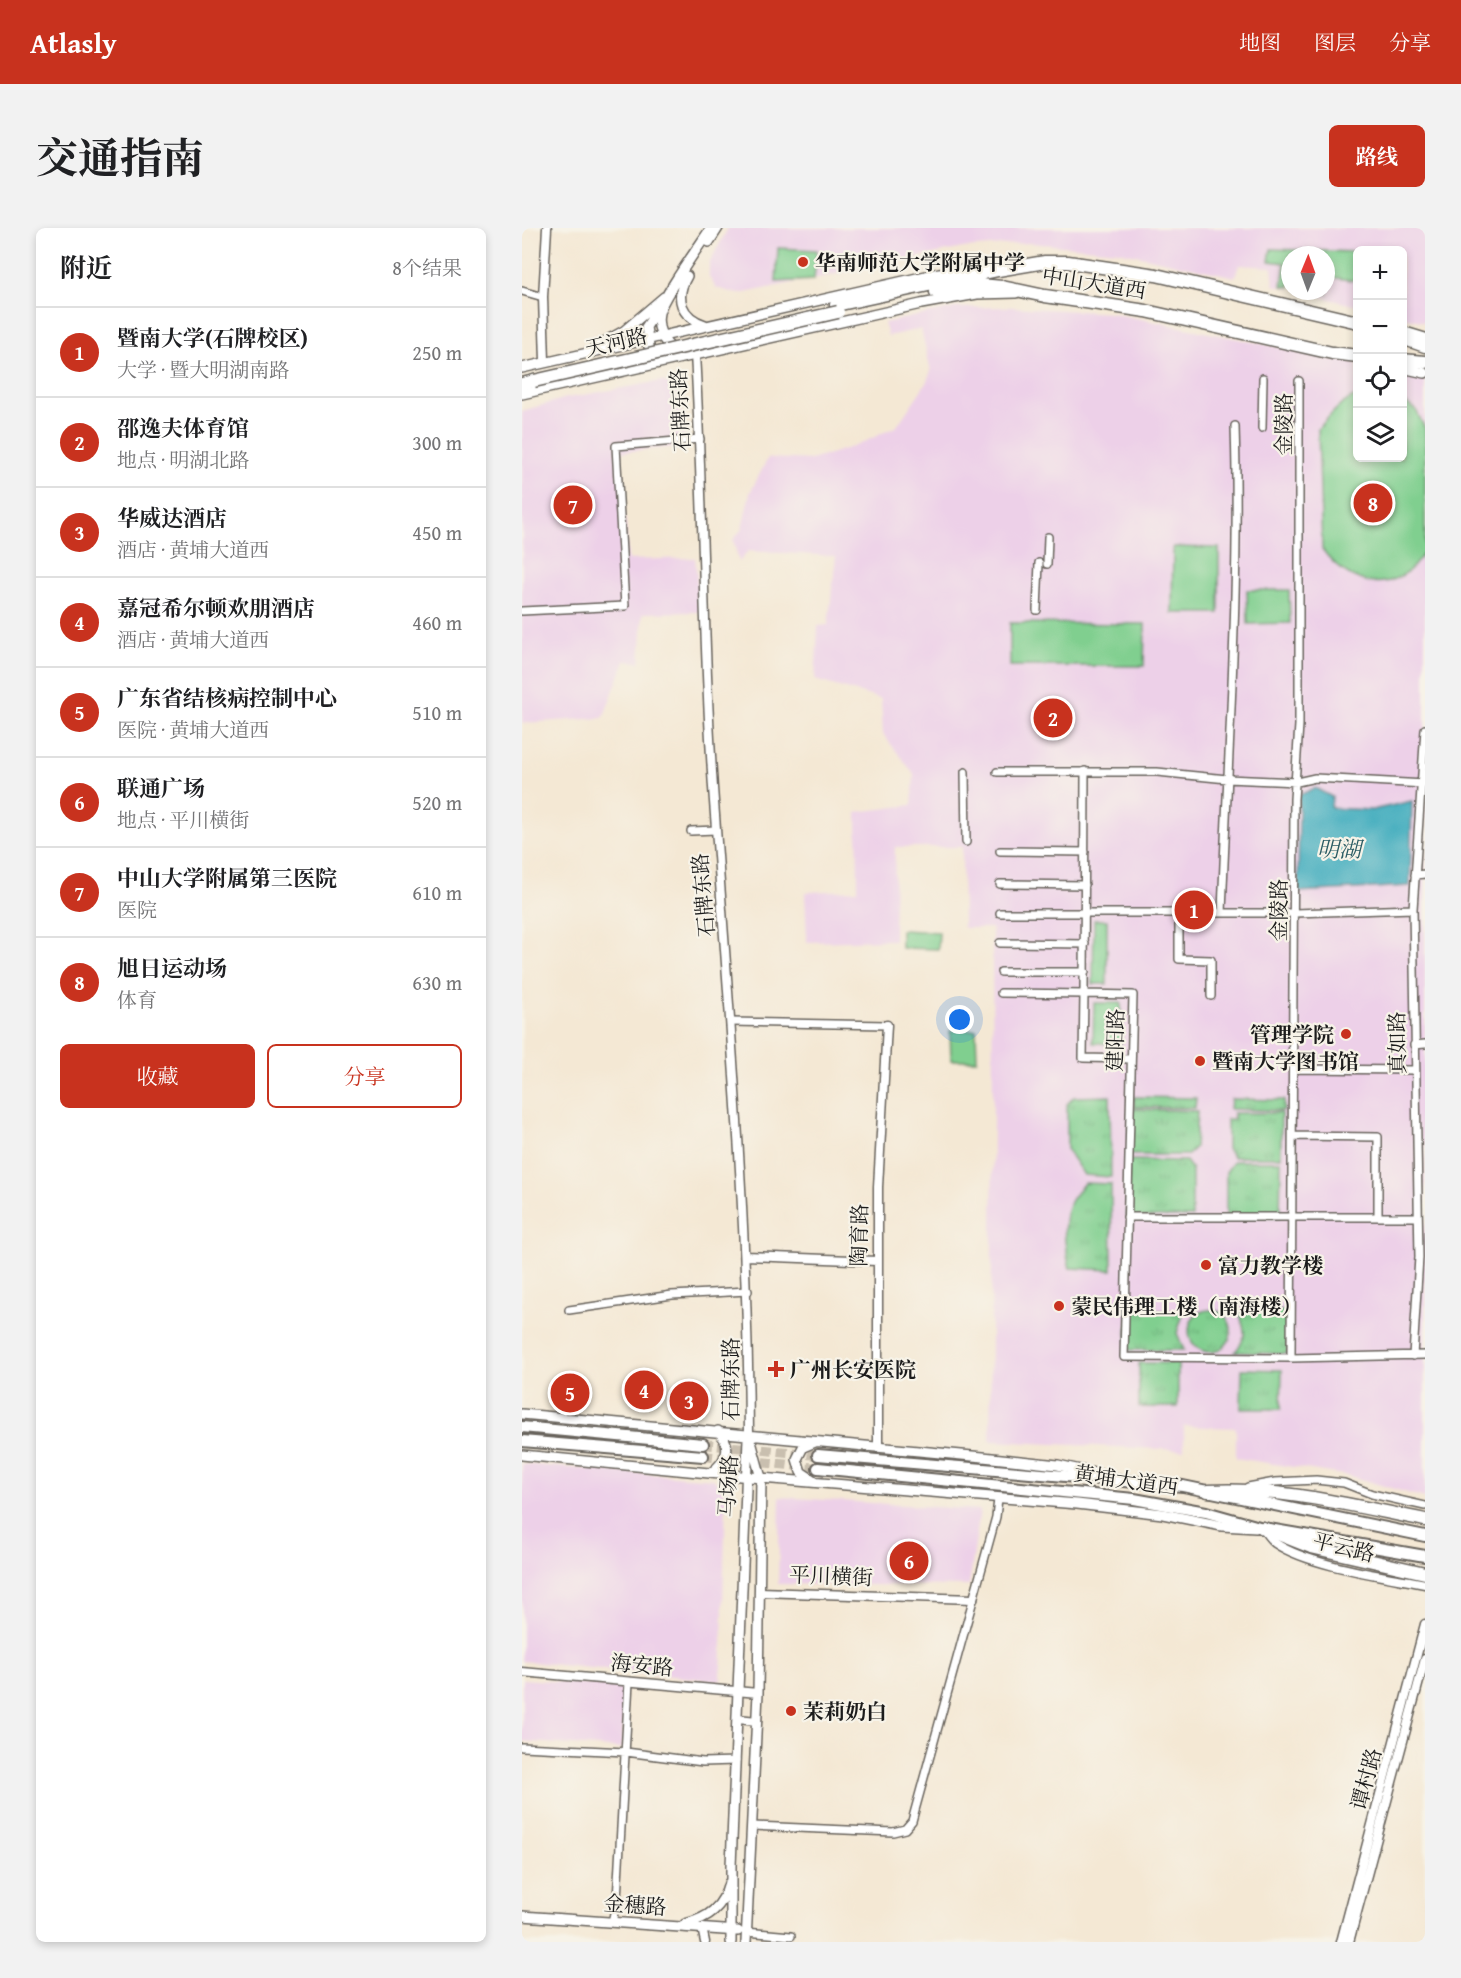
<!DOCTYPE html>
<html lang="zh">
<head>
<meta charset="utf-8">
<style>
	body { margin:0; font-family:"Gentium Book Plus","Noto Serif SC",serif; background:#f2f2f2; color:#202124 }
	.controls { position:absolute; right:18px; top:18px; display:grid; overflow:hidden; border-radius:9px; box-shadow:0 3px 9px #0003 }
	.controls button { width:54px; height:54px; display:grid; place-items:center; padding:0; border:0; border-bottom:2px solid #e0e0e0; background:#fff; color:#202124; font:30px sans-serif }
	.compass { position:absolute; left:759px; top:18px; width:54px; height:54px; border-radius:50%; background:#fff; box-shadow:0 3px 9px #0003; rotate:1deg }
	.you { position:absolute; left:438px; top:792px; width:21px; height:21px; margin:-15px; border:4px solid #fff; border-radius:50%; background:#1a73e8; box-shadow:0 0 0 9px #1a73e833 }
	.badge { display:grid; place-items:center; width:39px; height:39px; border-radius:50%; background:#c8321e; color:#fff; font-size:20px; font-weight:700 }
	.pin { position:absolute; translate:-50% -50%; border:3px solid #fff; box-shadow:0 2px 6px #0006 }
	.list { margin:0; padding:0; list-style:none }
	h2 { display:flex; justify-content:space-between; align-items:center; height:78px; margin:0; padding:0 24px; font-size:26px }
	h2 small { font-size:20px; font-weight:400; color:#757577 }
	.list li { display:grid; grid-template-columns:39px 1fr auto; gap:18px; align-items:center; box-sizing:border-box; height:90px; padding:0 24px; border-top:2px solid #e0e0e0 }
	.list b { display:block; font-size:22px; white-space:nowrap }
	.list p { margin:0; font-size:20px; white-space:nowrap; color:#757577 }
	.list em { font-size:20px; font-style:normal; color:#757577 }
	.actions { display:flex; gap:12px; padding:18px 24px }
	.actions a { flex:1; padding:14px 0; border:2px solid #c8321e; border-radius:9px; text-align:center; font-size:21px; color:#c8321e }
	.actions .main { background:#c8321e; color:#fff }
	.icon { flex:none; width:33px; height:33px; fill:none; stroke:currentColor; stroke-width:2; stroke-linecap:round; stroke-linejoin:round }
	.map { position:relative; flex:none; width:903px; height:1714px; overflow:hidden; border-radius:9px }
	header { display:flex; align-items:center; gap:36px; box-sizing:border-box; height:84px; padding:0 30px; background:#c8321e; color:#fff }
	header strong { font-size:28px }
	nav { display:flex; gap:33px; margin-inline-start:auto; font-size:21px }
	.intro { display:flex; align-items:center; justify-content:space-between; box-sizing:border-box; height:144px; padding:0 36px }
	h1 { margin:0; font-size:42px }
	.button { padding:15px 27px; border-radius:9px; background:#c8321e; color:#fff; font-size:21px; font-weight:700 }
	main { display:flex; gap:36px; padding:0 36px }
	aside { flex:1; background:#fff; border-radius:9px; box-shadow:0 3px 9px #0003 }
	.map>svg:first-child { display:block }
</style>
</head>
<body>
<header>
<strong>Atlasly</strong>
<nav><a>地图</a><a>图层</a><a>分享</a></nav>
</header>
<div class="intro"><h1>交通指南</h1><a class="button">路线</a></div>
<main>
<aside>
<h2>附近<small>8个结果</small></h2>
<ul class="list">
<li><span class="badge">1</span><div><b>暨南大学(石牌校区)</b><p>大学 · 暨大明湖南路</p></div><em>250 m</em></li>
<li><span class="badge">2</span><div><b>邵逸夫体育馆</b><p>地点 · 明湖北路</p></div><em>300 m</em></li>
<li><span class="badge">3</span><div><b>华威达酒店</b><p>酒店 · 黄埔大道西</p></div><em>450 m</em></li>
<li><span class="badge">4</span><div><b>嘉冠希尔顿欢朋酒店</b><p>酒店 · 黄埔大道西</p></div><em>460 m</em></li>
<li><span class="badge">5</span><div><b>广东省结核病控制中心</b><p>医院 · 黄埔大道西</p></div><em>510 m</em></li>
<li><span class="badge">6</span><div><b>联通广场</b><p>地点 · 平川横街</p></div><em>520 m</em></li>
<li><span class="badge">7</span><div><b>中山大学附属第三医院</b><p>医院</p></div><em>610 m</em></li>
<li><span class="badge">8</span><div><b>旭日运动场</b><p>体育</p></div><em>630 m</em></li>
</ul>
<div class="actions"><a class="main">收藏</a><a>分享</a></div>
</aside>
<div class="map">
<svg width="903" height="1714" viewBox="0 0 903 1714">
	<defs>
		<pattern id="grass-tufts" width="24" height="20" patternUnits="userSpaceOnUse" patternTransform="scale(1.5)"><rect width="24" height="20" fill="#80cf8f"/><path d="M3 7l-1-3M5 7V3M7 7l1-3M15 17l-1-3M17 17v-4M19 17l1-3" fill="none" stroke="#6eb17b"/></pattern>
	</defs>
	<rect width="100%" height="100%" fill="#f7f3e8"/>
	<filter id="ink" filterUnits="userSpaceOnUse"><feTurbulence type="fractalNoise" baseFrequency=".0167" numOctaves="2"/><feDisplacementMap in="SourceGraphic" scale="12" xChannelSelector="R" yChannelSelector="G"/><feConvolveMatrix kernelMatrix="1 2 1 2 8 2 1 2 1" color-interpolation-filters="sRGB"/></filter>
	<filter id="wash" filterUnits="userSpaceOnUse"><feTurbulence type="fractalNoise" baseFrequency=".008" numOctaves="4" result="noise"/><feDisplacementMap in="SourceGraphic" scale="24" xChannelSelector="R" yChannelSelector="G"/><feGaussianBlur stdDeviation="1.35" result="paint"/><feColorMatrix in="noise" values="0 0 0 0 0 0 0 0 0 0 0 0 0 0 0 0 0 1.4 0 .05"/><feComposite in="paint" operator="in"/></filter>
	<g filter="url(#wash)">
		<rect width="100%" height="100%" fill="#f4e8d4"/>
		<path fill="#edd0e8" d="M206,0H903V94L881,89L880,22H836L835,78L775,63H804V27H768V61L752,57L750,39L717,37L713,49L596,23L508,15L441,20L217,66L194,60L187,49V36Z
			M489,79L589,85L835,135L836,230H880L881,146L903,151V1270L828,1248L714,1230V1200L662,1198V1222L468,1213L471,896L470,700H441L440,619H373L372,712L285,714L283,664L336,662L335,584L390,577L392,546L361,506L359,471L293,452L296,398L306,397L314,328L226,323L217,334L211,312L220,301L228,265L246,230L289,232L336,217L375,198L404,155L409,143L399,101L366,108L362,95L433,80Z
			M140,153L152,158L158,167L164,218L99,224L106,332L173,330L178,384L121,385L118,434L103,433L81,490L0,495V183L45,170Z
			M0,1236L191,1251L199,1258L204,1267L199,1453L0,1433Z
			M258,1269L458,1282L447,1358L256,1356Z
			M0,1451L103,1459L100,1521L0,1513Z"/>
		<path fill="url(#grass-tufts)" stroke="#4e7656" stroke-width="1.5" d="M749,21L835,24V53L808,49L805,66L788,63H804V27H768V59L760,58L763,35L747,33Z
			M588,868L589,949L562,947L545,922V876L552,869Z
			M612,869L674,870L673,880L612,879Z
			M709,871L762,872V883L708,881Z
			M608,881L675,883L673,919L666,927H607Z
			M711,885H759V929H711L705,921V891H712Z
			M606,932L664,933L670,941V989H605Z
			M712,933H759L758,989H704V944Z
			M562,955L589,956L590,1042L548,1040C543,1021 539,994 548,974C551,968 558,961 562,955Z
			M667 1103a21 21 0 1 1 42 0a21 21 0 1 1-42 0Z
			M717,1082L764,1083L765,1126L713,1124C728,1105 721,1102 717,1082Z
			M606,1083H662L655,1105L662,1122H605Z
			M617,1135H656V1179H617Z
			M720,1141L760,1142L759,1181H719Z"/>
		<path fill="#80cf8f" stroke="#4e7656" stroke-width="1.5" d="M256,20L295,22L292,52L254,54Z
			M835,168L836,230H880L881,173L894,182L903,201V322C877,370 829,361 800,321L796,201C807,189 819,173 835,168Z
			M651,319L697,320V385H650Z
			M725,362H767L768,395L726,396Z
			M488,395L623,396L622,438H488Z
			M572,692H585V756H571Z
			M379,702L417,704L416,721L379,720Z
			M572,775H599V816L571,815Z
			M454,802L455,832H429L428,803Z"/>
		<path fill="#3eabbd" stroke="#2d646c" stroke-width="1.5" d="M793,560L810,569L809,580L850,582L890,573L888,658L776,664L777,567Z"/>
	</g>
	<g filter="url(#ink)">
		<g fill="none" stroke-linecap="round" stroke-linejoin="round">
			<path stroke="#c9bfaf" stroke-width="10" stroke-dasharray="10 5" stroke-linecap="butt" d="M181,1216L296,1227
				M181,1228L296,1240"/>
			<defs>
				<path id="minor" d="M0,63L21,69
					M740,200L741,150
					M525,336L526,309
					M515,382L517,335
					M0,383L103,378L94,218L178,211
					M563,543L562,766L611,767L602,1129L769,1130L772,571L777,497V153
					M443,544L444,614
					M475,544H635L705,551L775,554L793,550L903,556
					M169,603L194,602
					M478,623L563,624
					M893,647L903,646
					M478,656L563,657
					M478,685H773L891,681
					M700,685C706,523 718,360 713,198
					M657,686V731L689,732V768
					M478,715L563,716
					M479,744H563
					M479,765L562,766L561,830L609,831
					M209,794L365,797
					M892,817L903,816
					M772,841L893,842
					M771,908L856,909V989
					M605,989H896
					M47,1082L150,1067L226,1063
					M891,1128L897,1029L891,681L903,501
					M769,1130L903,1127
					M726,1259L753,1254L794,1252L822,1255L850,1266L903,1278
					M0,1519L104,1524L181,1534L214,1533
					M230,1598L371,1604L383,1601L390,1593L474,1289L476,1271
					M90,1694L95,1672L107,1454
					M224,1704L269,1708"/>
				<path id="tertiary" d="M173,126C182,280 181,434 193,587C208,794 226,999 227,1206
					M23,133L21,69L25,0
					M224,1028L355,1033
					M356,1218V959L365,797
					M741,1301C745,1306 748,1311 753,1315C787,1338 862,1348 903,1356
					M238,1364L451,1371
					M0,1444L236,1465
					M216,1491L235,1493
					M180,1700L183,1714
					M819,1714L903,1396
					M827,1714L903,1431"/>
				<path id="secondary" d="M187,14L196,0
					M165,48C152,70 159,89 183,97
					M880,103L903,110
					M73,119L102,103L142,69
					M153,122C141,116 134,99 137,85C140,69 178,17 189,0
					M129,131L124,99L137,80
					M0,140L417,45L481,37
					M880,140L903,145
					M0,166L399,76L455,66L494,65
					M0,1186L461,1229L536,1237L586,1248
					M0,1227L239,1250L555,1276L641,1286L700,1298L734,1300
					M189,1245C204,1233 212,1219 196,1203
					M291,1252L279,1244L275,1231L281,1219L293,1214
					M0,1688L216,1703
					M163,1696C187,1690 201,1679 207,1655
					M209,1714V1638L226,1211
					M224,1714L236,1465L239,1250L227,1206"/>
				<path id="primary" d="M0,1199L181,1216
					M0,1213L181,1228
					M296,1227L661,1258L903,1308
					M296,1240L612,1271L684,1284L741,1300L903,1328"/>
				<path id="trunk" d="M414,64L458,57L480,59L523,68L624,83L810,125L836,128
					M314,77L476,42L523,34H546L634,47L836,94
					M880,110L903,118
					M880,132L903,134
					M0,156L12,153"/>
				<path id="motorway" d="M686,1263C761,1259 831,1278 903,1292
					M741,1300L789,1319L903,1345"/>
			</defs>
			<use href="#minor" stroke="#68635c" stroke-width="10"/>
			<use href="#tertiary" stroke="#68635c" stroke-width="11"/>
			<use href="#secondary" stroke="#68635c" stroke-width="12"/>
			<use href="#primary" stroke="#68635c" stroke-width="14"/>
			<use href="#trunk" stroke="#68635c" stroke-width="15"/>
			<use href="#motorway" stroke="#68635c" stroke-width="15"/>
			<use href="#minor" stroke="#fff" stroke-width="7"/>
			<use href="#tertiary" stroke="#fff" stroke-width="8"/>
			<use href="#secondary" stroke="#fff" stroke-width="9"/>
			<use href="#primary" stroke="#fff" stroke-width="10"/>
			<use href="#trunk" stroke="#fff" stroke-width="12"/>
			<use href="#motorway" stroke="#fff" stroke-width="12"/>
			<defs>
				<path id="trunk-bridge" d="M12,153L316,84"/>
			</defs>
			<use href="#trunk-bridge" stroke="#68635c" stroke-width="15" stroke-linecap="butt"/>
			<use href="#trunk-bridge" stroke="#fff" stroke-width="12"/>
		</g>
	</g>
	<g fill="#c8321e" stroke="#f7f3e8" stroke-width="2">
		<circle cx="281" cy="34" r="6"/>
		<circle cx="824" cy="806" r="6"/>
		<circle cx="678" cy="833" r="6"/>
		<circle cx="684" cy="1037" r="6"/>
		<circle cx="537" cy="1078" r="6"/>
		<path d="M251 1132h6v6h6v6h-6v6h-6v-6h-6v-6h6z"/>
		<circle cx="269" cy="1483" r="6"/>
	</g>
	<g text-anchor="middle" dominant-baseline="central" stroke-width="4.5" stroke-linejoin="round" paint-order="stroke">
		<g font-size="21" font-weight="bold" fill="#1c1c1c" stroke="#f7f3e8" text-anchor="start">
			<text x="293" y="34">华南师范大学附属中学</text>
			<text x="812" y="806" text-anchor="end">管理学院</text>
			<text x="690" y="833">暨南大学图书馆</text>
			<text x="696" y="1037">富力教学楼</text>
			<text x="549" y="1078">蒙民伟理工楼（南海楼）</text>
			<text x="268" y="1141">广州长安医院</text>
			<text x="281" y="1483">茉莉奶白</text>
		</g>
		<g font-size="21" fill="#1c1c1c" stroke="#f7f3e8">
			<text transform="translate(572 55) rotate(9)">中山大道西</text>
			<text transform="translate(94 114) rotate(-13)">天河路</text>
			<text transform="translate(158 182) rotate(-93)">石牌东路</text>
			<text transform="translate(761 196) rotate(-90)">金陵路</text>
			<text transform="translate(181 667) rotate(-95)">石牌东路</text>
			<text transform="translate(756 682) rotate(-90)">金陵路</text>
			<text transform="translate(593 812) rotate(-88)">建阳路</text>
			<text transform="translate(875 815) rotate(-91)">真如路</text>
			<text transform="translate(337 1007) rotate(-89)">陶育路</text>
			<text transform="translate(208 1151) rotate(-90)">石牌东路</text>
			<text transform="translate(604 1252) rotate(8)">黄埔大道西</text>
			<text transform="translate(206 1258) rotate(-87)">马场路</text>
			<text transform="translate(822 1319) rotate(14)">平云路</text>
			<text transform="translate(309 1348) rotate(2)">平川横街</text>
			<text transform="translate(120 1437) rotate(5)">海安路</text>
			<text transform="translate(844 1551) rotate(-75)">谭村路</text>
			<text transform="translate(113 1677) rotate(4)">金穗路</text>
		</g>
		<g font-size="22" font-style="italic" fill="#2b5c64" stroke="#f7f3e8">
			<text x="817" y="621">明湖</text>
		</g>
	</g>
</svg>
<div class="controls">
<button>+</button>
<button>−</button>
<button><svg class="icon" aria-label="locate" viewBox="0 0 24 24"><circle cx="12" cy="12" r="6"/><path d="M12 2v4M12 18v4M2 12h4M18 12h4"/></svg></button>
<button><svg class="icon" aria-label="layers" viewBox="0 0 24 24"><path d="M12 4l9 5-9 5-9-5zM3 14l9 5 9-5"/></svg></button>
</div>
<svg class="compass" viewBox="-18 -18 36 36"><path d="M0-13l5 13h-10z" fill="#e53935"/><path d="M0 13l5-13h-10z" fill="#757577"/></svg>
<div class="you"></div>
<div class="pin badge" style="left:672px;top:682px">1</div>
<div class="pin badge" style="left:531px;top:490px">2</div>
<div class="pin badge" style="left:167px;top:1173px">3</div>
<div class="pin badge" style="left:122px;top:1162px">4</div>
<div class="pin badge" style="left:48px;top:1165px">5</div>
<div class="pin badge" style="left:387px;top:1333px">6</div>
<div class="pin badge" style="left:51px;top:277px">7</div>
<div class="pin badge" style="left:851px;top:275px">8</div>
</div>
</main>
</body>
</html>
